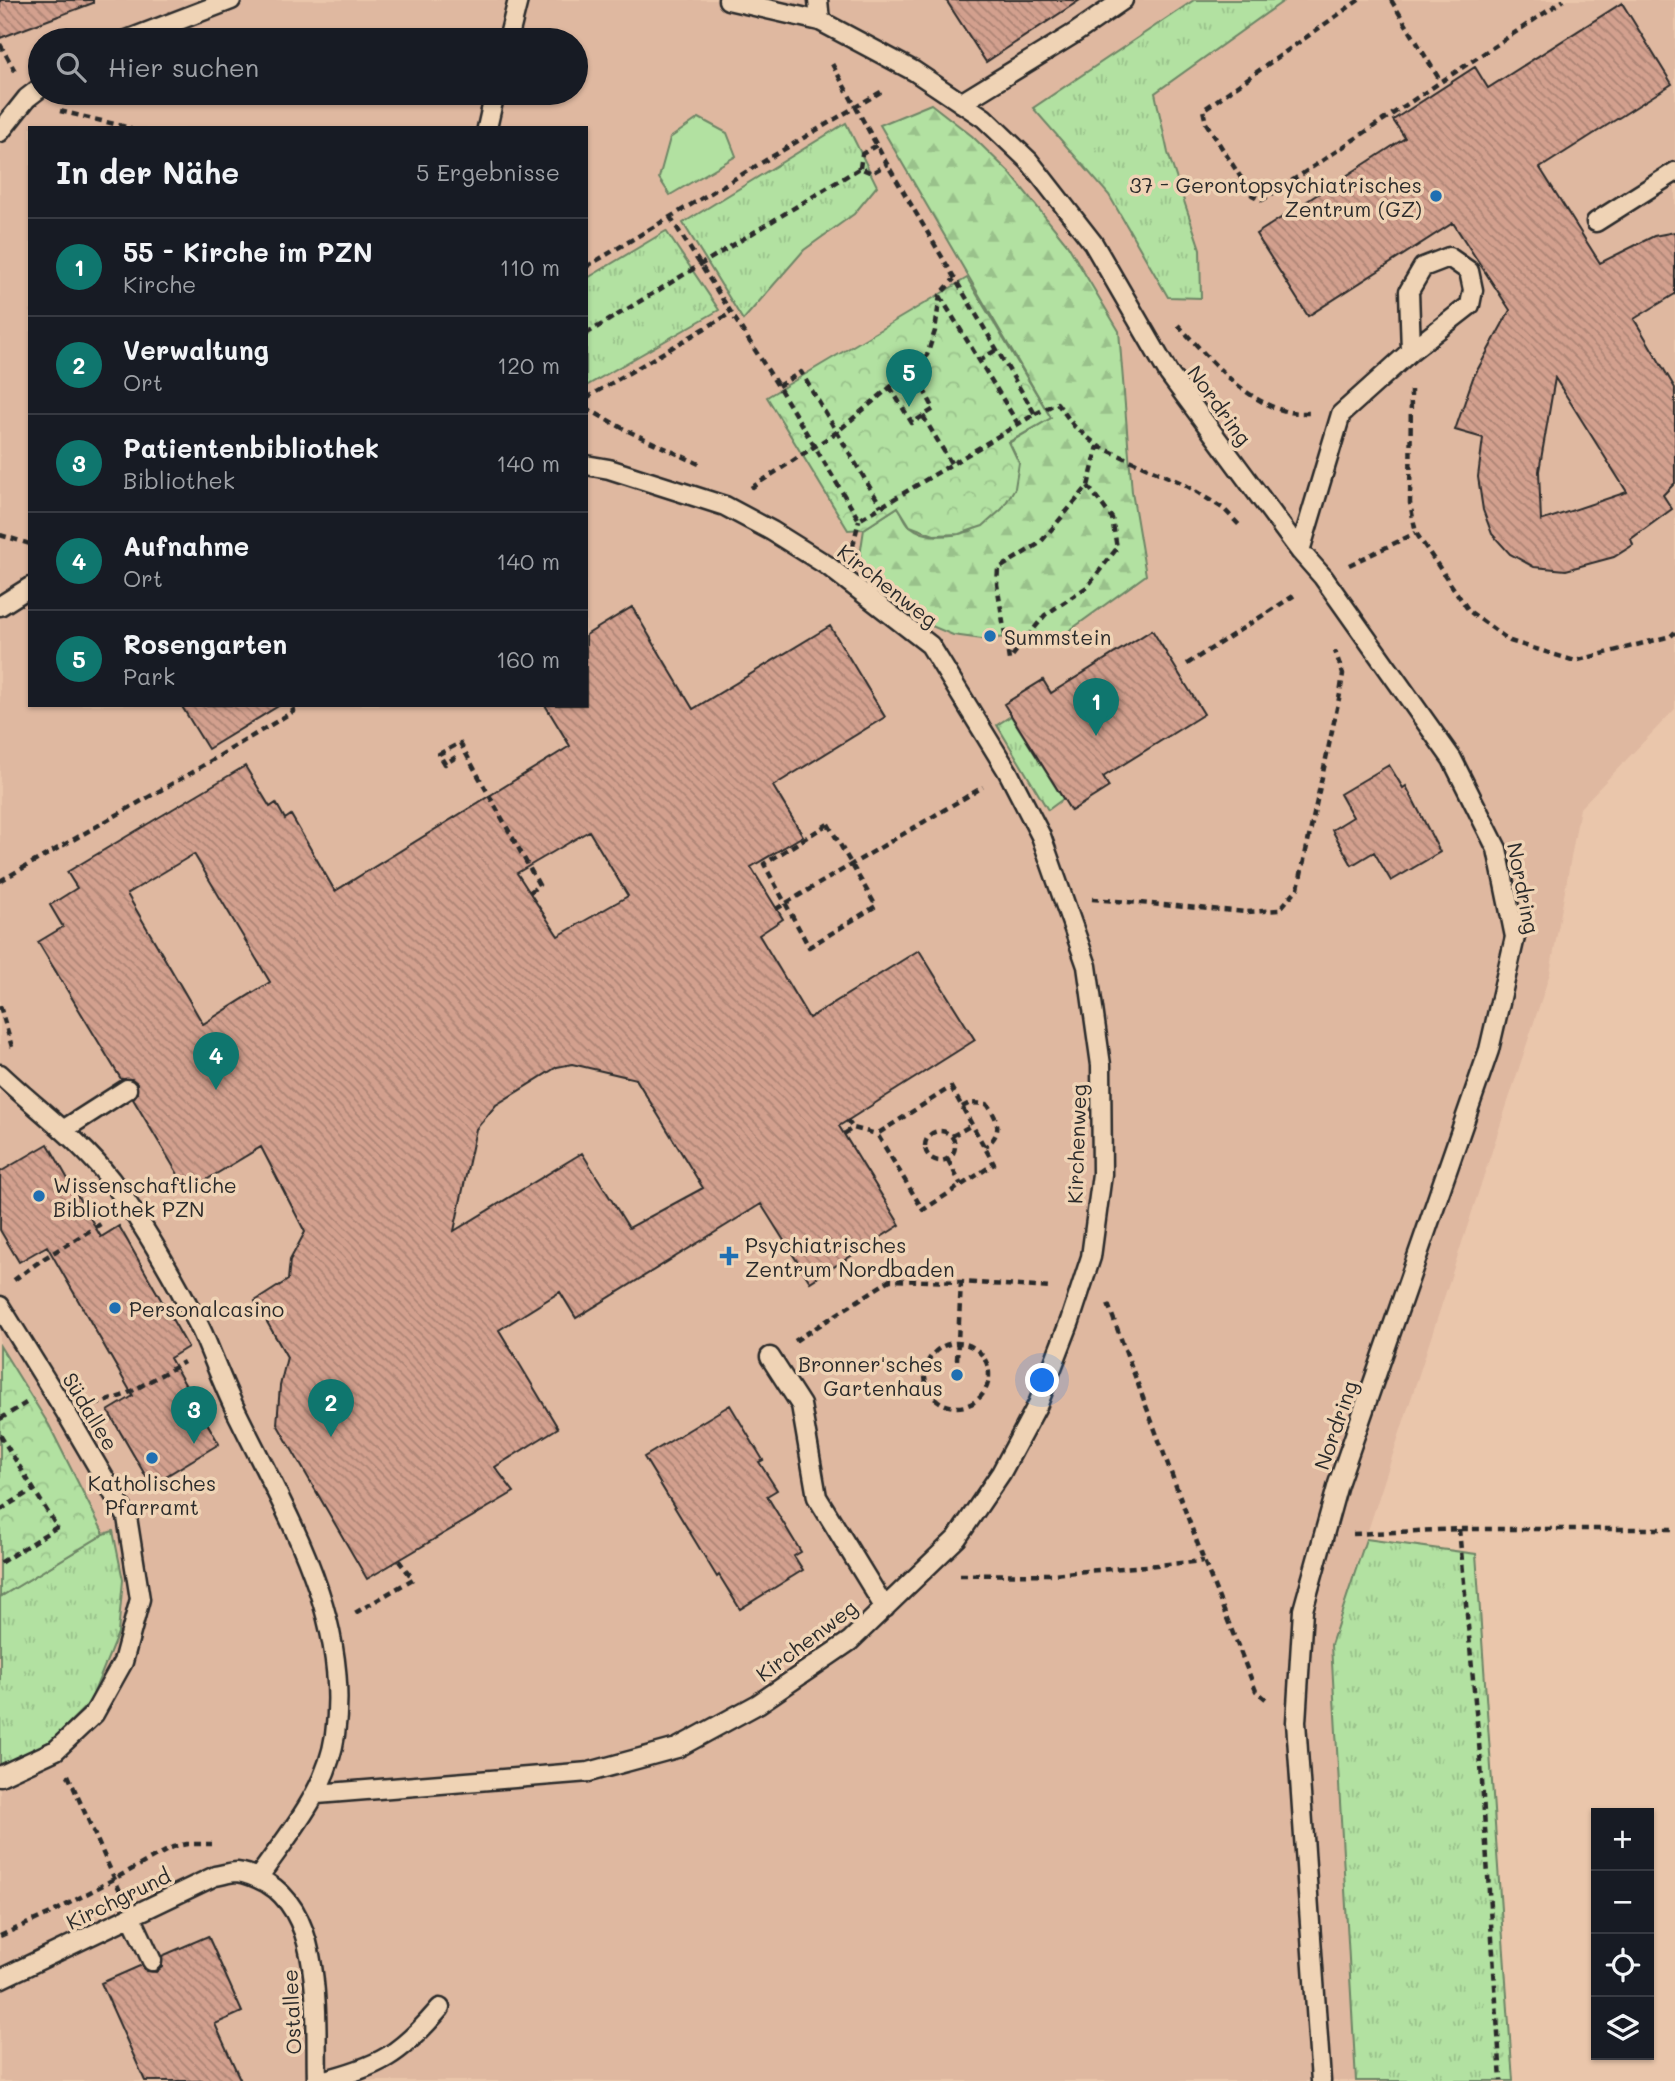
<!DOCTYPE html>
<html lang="de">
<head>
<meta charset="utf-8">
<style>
	body { margin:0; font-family:Mali,sans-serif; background:#242831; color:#f1f3f6 }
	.controls { position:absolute; right:21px; bottom:21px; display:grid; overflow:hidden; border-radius:0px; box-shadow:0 2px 5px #0004 }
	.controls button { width:63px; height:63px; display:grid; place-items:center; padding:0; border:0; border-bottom:2px solid #363941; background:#171b24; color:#f1f3f6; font:35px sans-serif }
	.you { position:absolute; left:1043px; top:1381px; width:24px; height:24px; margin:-18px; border:5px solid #fff; border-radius:50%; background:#1a73e8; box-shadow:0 0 0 10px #1a73e833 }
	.badge { display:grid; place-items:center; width:46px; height:46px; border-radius:50%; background:#0f766e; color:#fff; font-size:23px; font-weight:700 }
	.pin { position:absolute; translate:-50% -58px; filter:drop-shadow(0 2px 4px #0008) }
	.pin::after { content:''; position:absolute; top:37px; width:24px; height:21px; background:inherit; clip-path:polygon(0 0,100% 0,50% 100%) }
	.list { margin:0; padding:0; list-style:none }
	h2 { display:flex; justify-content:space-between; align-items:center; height:91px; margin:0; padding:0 28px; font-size:30px }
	h2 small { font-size:23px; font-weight:400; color:#9ea1a6 }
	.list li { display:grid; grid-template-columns:46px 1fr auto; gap:21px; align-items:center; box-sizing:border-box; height:98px; padding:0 28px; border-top:2px solid #363941 }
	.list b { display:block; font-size:26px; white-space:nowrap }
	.list p { margin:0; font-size:23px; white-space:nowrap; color:#9ea1a6 }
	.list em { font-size:23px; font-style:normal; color:#9ea1a6 }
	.icon { flex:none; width:38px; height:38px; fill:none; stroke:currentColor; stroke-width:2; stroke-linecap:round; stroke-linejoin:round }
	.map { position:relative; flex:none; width:1675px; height:2081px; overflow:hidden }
	.search { position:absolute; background:#171b24; box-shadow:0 2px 5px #0004; left:28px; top:28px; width:560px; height:77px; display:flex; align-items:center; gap:18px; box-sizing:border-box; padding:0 24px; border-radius:38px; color:#9ea1a6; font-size:26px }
	.panel { position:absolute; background:#171b24; box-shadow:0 2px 5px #0004; left:28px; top:126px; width:560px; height:581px; border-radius:0px }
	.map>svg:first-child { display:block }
</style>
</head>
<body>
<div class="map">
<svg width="1675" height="2081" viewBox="0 0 1675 2081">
	<defs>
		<pattern id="grass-tufts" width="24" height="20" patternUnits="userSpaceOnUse" patternTransform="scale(1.75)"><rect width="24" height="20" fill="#b2e1a1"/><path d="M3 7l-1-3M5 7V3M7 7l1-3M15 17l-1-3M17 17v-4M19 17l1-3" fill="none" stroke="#99c18b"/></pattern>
		<pattern id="forest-firs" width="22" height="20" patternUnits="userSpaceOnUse" patternTransform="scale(1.75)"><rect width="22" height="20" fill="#b2e1a1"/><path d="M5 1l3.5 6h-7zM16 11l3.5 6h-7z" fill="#99c18b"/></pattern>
		<pattern id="park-crowns" width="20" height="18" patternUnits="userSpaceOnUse" patternTransform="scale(1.75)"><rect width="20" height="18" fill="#b2e1a1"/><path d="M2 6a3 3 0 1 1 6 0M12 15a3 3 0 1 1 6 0" fill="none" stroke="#99c18b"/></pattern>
		<pattern id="building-back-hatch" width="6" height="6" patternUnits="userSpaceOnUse" patternTransform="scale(1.75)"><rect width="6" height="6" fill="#d3a08e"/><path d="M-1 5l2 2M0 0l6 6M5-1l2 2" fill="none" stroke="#ab8374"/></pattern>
	</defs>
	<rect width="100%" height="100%" fill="#eac6ab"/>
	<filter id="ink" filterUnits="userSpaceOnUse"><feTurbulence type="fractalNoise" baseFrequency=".0143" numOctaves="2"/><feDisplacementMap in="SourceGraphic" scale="14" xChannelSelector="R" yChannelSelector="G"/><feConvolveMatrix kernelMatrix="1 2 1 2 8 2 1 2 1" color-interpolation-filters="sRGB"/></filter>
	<g filter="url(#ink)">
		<path fill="#dfb8a0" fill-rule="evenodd" d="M0,0H1675V709L1580,808L1550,973L1331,1644L1356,2081H0ZM40,40H576V93H40ZM30,128H586V705H30Z"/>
		<path fill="url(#grass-tufts)" stroke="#6e8666" stroke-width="2" d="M1194,0H1285L1155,93L1168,153L1200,249L1201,298L1168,297L1109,195L1033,108Z
			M846,123L877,186L854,214L804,250L743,320L683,223Z
			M666,231L719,310L586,386V279Z
			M1011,716L1063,799L1048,810L997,725Z
			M113,1531L123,1580L118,1633L90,1702L52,1740L0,1769V1597L104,1534Z
			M1366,1539L1476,1554L1513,2081H1356L1331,1645Z"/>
		<path fill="url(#forest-firs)" stroke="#6e8666" stroke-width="2" d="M931,104L972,136L1010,173L1067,244L1119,331L1132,492L1146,575L1066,633L982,639L953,635L908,616L858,569L864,529L898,507C902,512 905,522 910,526C926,540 953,536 971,531L1019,463L1009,443L1051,418L880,125Z"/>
		<path fill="url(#park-crowns)" stroke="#6e8666" stroke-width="2" d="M967,278L1051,418L1009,442L1019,463L1015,488L1002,509L983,526L959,534L934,535L910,526L898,507L864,529L848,530L767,397Z
			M0,1346L49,1425L104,1534L0,1597Z"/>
		<path fill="#b2e1a1" stroke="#6e8666" stroke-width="2" d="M699,118L727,133L736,156L670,195L659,178L670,138Z"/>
		<path fill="url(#building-back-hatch)" stroke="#2b2b2b" stroke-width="2" fill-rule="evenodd" d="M0,0H93V3L0,38Z
			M946,0H1080L986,62Z
			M1622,3L1672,84L1540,168L1600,263L1654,236L1675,232V294L1634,319L1675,388V483L1663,495L1672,509L1631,539L1633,545L1614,557L1566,570L1534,567L1510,554L1492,534L1483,510L1478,477L1483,438L1455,430L1473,378L1510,310L1453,223L1308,316L1256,234L1405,138L1393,120L1475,67L1488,88ZM1555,378L1627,492L1541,521L1539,471Z
			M632,607L693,709L830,626L885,717L773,786L803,836L751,867L783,919L759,935L809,1018L919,950L975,1040L839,1126L900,1225L810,1282L761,1204L576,1318L560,1292L499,1330L558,1428L495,1467L514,1492L367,1579L277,1424L280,1386L287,1357L255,1301L288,1280L290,1260L305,1232L261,1147L188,1191L133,1099L137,1094V1083L132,1079H121L38,942L63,927L50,905L77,888L67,872L245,766L270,807L276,803L285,819L291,815L335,891L570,746L545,705H586V635ZM589,831L628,896L558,936L517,873ZM194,854L270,982L203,1024L127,894ZM572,1064L636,1079L703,1188L629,1228L582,1153L454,1231L476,1129L496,1105L557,1067Z
			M1152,630L1204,714L1103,777L1109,787L1071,811L1004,704L1043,680L1051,693Z
			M181,705H280L208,749Z
			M1389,765L1403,788L1406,786L1440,852L1391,881L1374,852L1352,865L1332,830L1353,817L1340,794Z
			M48,1144L101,1237L119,1226L188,1347L170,1358L219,1444L151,1485L108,1411L133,1396L47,1246L19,1262L0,1230V1172Z
			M730,1405L763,1460L759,1462L777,1490L767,1496L801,1552L794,1556L803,1570L740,1609L719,1575L717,1577L644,1457Z
			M208,1936L242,2012L215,2024L241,2081H145L101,1983L142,1965L146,1971L156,1972L162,1967V1956Z"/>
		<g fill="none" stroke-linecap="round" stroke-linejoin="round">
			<defs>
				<path id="service" d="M728,0L820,21L914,71L984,118L1029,161L1093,243L1169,374L1300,551L1323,577L1452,759L1497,849L1515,937L1489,1050L1338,1484L1303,1610L1296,1722L1321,2081
					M818,0L820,21
					M127,40L231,0
					M508,40L518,0
					M961,103L1075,33L1123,0
					M487,128L495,93
					M0,132L27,98L40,88
					M1596,222L1675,172
					M1300,551L1341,414L1411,351L1470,305L1473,290L1469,271L1449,257L1423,267L1409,291L1411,351
					M0,606L30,587
					M0,1074C37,1109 80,1140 111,1180C137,1215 160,1254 181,1292C188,1306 197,1320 203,1334C215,1362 225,1390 239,1417C288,1517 351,1619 335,1735C327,1791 289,1833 258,1878
					M63,1130L127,1089
					M0,1306L65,1411L127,1517L140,1599L123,1662L94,1714L56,1750L0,1776
					M770,1357L801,1405L817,1497L885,1608
					M317,1794L589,1772L677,1748L758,1704L850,1641L957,1538L1001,1473L1038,1404L1070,1321L1091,1257L1102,1174L1101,1065L1087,966L1041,836L1008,772L930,645L828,566L772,531L725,506L609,469L586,465
					M132,1918L152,1961
					M0,1979L215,1876C222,1875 230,1872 237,1872C247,1873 258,1878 267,1883C325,1917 315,2023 317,2081
					M321,2081C380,2066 400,2055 440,2008"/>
			</defs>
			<use href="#service" stroke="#2b2b2b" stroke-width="23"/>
			<path stroke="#2b2b2b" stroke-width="4.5" stroke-dasharray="7 5" stroke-linecap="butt" d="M1359,0L1203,110L1206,123L1252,195L1262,200L1275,192L1564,0
				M1391,0L1441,82
				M0,44L15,71
				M60,111L131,128
				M860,168L862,154L877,145
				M670,217L778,386L859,520L1035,414L887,164L831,62
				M586,267L884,90
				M940,296L1018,424
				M1178,325C1208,357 1246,404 1290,412C1297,413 1305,413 1312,413
				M586,334L860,168L872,173L887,164
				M979,361L996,350
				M778,386L801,372L881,506
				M890,387L912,423L934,409L912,368
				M1411,390L1410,503L1416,533L1469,611L1510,641L1575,661L1671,636L1675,632
				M586,398L731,313
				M586,408L626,430L699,464
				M1035,414L1057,403L1074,426L1098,446L1184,484L1224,509L1241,527
				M923,416L951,463
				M1088,486L1112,518L1117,548L1087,587L1045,615L1009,660L997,584L998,569L1040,543L1088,486L1098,446
				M751,488L837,432L920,362L927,355L935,331L940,295L954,279
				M0,535L30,544
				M853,546L859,520
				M1349,565L1416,533
				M1187,664L1298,593
				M456,757L445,764L439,754L460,743L539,885L529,893
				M828,824L876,906L809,947L764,864Z
				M0,881L184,777L294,711L290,705
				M1092,899L1246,912L1279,910L1298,888L1340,694L1343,674L1335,651
				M776,909L983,787
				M0,1006L12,1047
				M951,1087L994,1164L923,1210L877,1134Z
				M962,1107L970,1103L987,1104C999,1121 1003,1133 985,1147
				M847,1120L853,1128
				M925 1146a15 15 0 1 1 30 0a15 15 0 1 1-30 0Z
				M844,1134L853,1128L877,1134
				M952,1136L972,1125
				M948,1160L961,1185
				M14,1280L43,1259L104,1222
				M1108,1304L1204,1561L1256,1691L1267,1700
				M795,1341L890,1280L961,1282L1051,1288
				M925 1375a32 32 0 1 1 64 0a32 32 0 1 1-64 0Z
				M957,1360L961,1282
				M94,1405L125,1395L184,1362
				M0,1419L26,1403
				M0,1435L57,1527L0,1563
				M0,1510L34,1489
				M1459,1529L1481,1765L1501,2081
				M1353,1534L1459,1529H1675
				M960,1575L1052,1574L1204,1561
				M355,1613L413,1579L399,1561
				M68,1775L120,1891
				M0,1936L55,1911L173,1847L187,1844H212"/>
			<use href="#service" stroke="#efd3b5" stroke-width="18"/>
		</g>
	</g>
	<g fill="#1f6fb2" stroke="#efd3b5" stroke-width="2.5">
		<circle cx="1436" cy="196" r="7"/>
		<circle cx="990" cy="636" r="7"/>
		<circle cx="39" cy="1196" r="7"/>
		<path d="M725.5 1245.5h7v7h7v7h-7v7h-7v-7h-7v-7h7z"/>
		<circle cx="115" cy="1308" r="7"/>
		<circle cx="957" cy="1375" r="7"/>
		<circle cx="152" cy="1458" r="7"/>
	</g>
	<g text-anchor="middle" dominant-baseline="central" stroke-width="7" stroke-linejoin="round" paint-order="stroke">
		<g font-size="21" fill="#2b2b2b" stroke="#efd3b5" text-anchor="start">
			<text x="1422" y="184" text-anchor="end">37 - Gerontopsychiatrisches<tspan x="1422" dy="24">Zentrum (GZ)</tspan></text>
			<text x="1004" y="636">Summstein</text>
			<text x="53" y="1184">Wissenschaftliche<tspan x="53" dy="24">Bibliothek PZN</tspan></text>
			<text x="745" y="1244">Psychiatrisches<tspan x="745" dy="24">Zentrum Nordbaden</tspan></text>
			<text x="129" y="1308">Personalcasino</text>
			<text x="943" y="1363" text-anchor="end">Bronner'sches<tspan x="943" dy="24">Gartenhaus</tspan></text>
			<text x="152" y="1482" text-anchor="middle">Katholisches<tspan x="152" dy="24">Pfarramt</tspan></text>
		</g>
		<g font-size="21" fill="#2b2b2b" stroke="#efd3b5">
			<text transform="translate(1220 405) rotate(54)">Nordring</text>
			<text transform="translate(888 585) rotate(38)">Kirchenweg</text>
			<text transform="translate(1524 888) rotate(79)">Nordring</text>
			<text transform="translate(1076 1144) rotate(-88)">Kirchenweg</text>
			<text transform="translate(91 1411) rotate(59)">Südallee</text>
			<text transform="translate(1335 1425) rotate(-71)">Nordring</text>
			<text transform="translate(806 1640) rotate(-37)">Kirchenweg</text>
			<text transform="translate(118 1898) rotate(-26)">Kirchgrund</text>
			<text transform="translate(291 2012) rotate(-93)">Ostallee</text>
		</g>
	</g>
</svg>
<div class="controls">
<button>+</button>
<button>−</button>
<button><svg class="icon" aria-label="locate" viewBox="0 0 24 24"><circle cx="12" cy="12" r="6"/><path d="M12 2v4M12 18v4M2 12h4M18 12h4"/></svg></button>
<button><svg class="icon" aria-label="layers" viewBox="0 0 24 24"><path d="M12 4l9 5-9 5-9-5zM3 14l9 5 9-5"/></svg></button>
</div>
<div class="you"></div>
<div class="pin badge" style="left:1096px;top:736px">1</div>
<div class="pin badge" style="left:331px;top:1437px">2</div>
<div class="pin badge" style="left:194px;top:1444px">3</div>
<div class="pin badge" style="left:216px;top:1090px">4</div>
<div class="pin badge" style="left:909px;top:407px">5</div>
<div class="search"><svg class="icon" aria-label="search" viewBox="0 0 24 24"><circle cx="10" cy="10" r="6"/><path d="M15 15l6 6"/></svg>Hier suchen</div>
<section class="panel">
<h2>In der Nähe<small>5 Ergebnisse</small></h2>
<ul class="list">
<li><span class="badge">1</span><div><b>55 - Kirche im PZN</b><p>Kirche</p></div><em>110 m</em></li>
<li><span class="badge">2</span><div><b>Verwaltung</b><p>Ort</p></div><em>120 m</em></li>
<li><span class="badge">3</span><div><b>Patientenbibliothek</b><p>Bibliothek</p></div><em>140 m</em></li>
<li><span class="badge">4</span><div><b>Aufnahme</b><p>Ort</p></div><em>140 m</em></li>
<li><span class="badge">5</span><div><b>Rosengarten</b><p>Park</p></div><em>160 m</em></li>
</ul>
</section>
</div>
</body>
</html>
